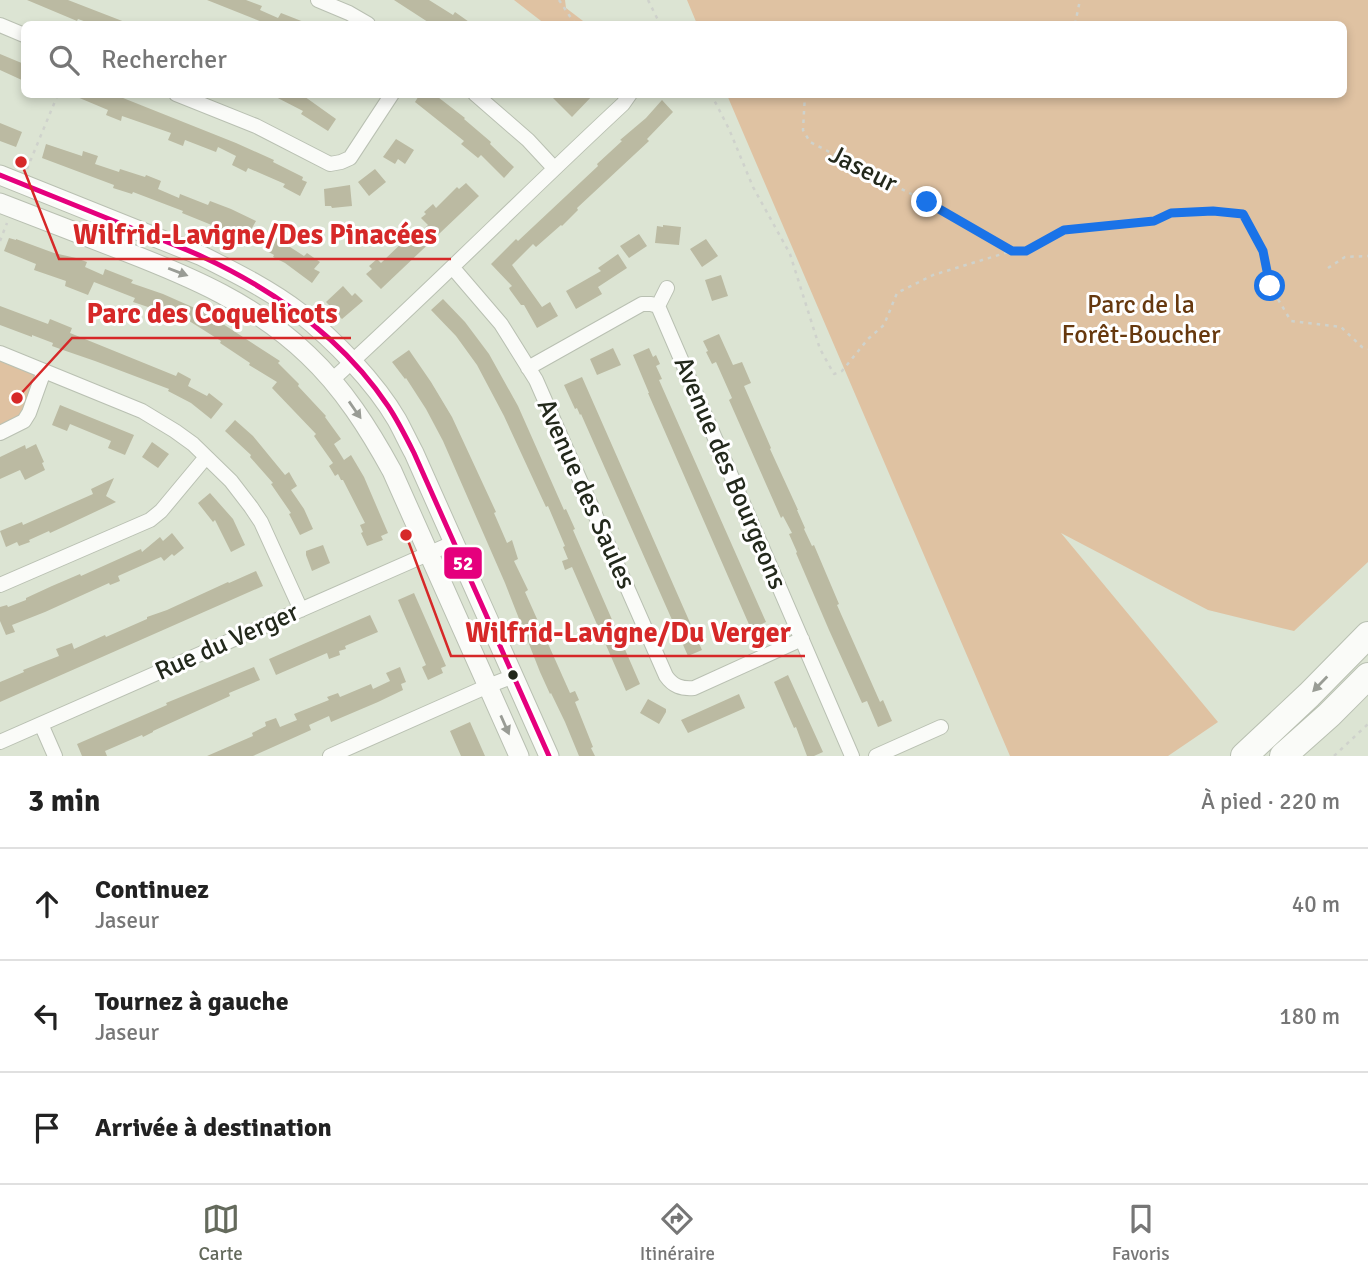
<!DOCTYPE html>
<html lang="fr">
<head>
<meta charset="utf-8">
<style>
	body { margin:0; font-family:Signika,sans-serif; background:#f2f2f2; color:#222 }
	.stop { position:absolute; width:21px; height:21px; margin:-16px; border:5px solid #1a73e8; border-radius:50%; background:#fff }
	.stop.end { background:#1a73e8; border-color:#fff; box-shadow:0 2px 7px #0008 }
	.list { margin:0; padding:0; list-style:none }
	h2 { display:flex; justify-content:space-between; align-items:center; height:91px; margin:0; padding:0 28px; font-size:30px }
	h2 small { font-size:23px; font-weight:400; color:#767676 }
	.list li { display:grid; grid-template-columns:46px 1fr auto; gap:21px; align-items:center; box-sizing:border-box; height:112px; padding:0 28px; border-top:2px solid #e0e0e0 }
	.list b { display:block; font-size:26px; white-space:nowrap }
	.list p { margin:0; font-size:23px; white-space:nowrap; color:#767676 }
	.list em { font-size:23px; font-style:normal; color:#767676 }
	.icon { flex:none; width:38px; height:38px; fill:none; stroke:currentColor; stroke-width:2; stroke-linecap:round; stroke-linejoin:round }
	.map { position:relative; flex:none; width:1368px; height:756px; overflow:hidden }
	.search { position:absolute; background:#fff; box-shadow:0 4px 10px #0003; left:21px; right:21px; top:21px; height:77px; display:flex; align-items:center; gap:18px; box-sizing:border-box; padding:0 24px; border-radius:10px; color:#767676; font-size:26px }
	.sheet { height:427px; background:#fff }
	nav { display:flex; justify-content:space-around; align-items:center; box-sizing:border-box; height:98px; border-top:2px solid #e0e0e0; background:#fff; font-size:19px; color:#767676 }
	nav a { display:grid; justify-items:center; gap:4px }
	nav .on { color:#646a5c }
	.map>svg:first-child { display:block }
</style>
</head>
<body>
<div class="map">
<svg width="1368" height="756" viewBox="0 0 1368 756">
	<rect width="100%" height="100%" fill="#dce4d3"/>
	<path fill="#dfc2a2" d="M514,0H565L566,8L587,24H545Z
		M687,0H1368V562L1294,631L1208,610L1061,533L1218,722L1168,756H1010L727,95L1344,94V24H697Z
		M0,353L44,371L29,413L0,433Z"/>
	<path fill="#bbbaa2" d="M27,0H68L130,24H92L78,19L77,21Z
		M207,0H246L262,6L260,10L278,18L281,13L309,24H267Z
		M394,0H429L453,15L455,12L472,24H431Z
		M0,54L24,64V81L0,70Z
		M70,94H113L236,143L274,160L273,162L303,177L302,180L307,182L300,196L283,187L285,184L248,168L246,172L232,165L236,156L218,147L216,152L185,140L183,146L168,140L171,133L122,116L121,121L106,115L108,110Z
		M270,94H301L336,119L328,131L301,114L303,111Z
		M420,94H434L465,118L464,119L491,142L490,144L514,167L504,178L481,155L478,158L461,144L464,141L415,102Z
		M549,94H594L572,117Z
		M662,100L673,112L647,139L649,141L577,208L578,210L562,226L561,225L536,247L533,244L512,265L542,307L550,302L558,316L537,328L524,305H521L510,290L509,288L512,286L491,264L516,239L518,241L598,166L597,164L622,141L620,140L646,118Z
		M0,123L22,132L16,147L0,141Z
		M396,139L414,150L405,164L398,159L395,164L383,157Z
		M46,144L82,156L83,151L98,156L95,164L119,172L120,169L145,177L146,175L161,181L158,189L179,198L180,194L208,205L210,201L231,209L256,221L252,228L258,231L252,244L219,228L182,213L183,211L133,192L132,194L113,188L114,185L42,158Z
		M375,169L386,182L369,196L358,182Z
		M466,183L479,196L381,289L366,274L372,269L369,266L377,259L381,263L409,236L412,239L428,225L421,218L426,214L424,212L433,204L436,208L457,187L459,189Z
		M350,185L352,206L332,208L331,206H325L324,189Z
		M663,225L681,227L679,245L655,243L657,226L663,227Z
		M639,234L647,246L629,258L620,246Z
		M9,238L16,240V239L54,253L76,258L87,262L85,267L103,275L105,269L133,280L131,283L163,294L206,313L280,361L278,363L299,384L298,386L326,416L325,417L341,439L334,444L344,460L351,455L364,477L388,533L381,536L383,540L367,546L361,533L363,532L360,525L365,523L343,480H341L338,474L335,476L329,466L333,463L314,436L316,434L272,388L277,382L249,365L250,363L220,343L221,341L186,319L183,326L164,318L166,313L133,302L135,298L94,282L88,295L65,286L66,281L34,270L36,264L4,251Z
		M276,238L304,256L307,253L320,262L314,269L320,272L312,283L285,263L273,257L274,255L267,251Z
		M706,239L718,256L702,267L690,249Z
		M618,254L627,268L598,287L602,294L576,309L566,291L601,271L598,268Z
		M721,275L728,296L712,301L705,280Z
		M343,286L352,296L355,293L363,301L342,319L335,312H331L332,308L326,302Z
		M443,299L465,322L489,354L518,406L564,510L566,509L575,529L573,530L640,684L626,691L572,567L565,570L562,561L568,559L563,547L565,546L548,506L546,507L504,416L477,365L456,336L431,310Z
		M0,306L48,324L50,319L72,328L70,333L176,376L178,372L191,379L188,386L207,396L209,393L223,404L211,419L191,403L168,391L169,389L95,361L63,350L52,346L53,343L32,335V337L0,325Z
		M719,334L733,365L742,362L751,383L744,386L771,448L770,449L798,510H797L805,528L804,529L812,546L814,545L839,604L837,605L880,702L883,700L892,721L878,727L867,701L862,703L829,630L796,553L797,552L789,534L792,533L783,516L781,518L729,400L732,398L716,362L712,364L706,352L708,351L703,341Z
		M613,348L621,365L597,375L590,359Z
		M649,348L653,357L656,355L660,364L656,366L662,379L659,380L766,622L751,629L648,393H649L633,355Z
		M409,350L431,382L452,417L496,512L494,513L507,543L512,540L518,559L514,561L528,590L525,592L570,693L575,691L579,700L575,702L593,747L591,748L595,756H579L565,722L551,693L550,694L540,672L505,583L443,441L426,409L406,378L405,379L392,362Z
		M582,377L702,650L688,656L581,414L580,415L577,408L575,409L564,385Z
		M60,405L134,435L125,455L108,448L111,441L70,424L67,431L52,425Z
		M235,420L253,436L285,475L289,472L297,486L291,490L304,509L313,529L300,535L289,514L291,513L271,484L273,483L250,457L251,455L225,431Z
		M152,442L169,454L158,468L142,457Z
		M36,444L44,462L42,463L45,470L25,480L20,470L0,479V457L25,445L26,449Z
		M114,478L106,496L116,502L63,527L50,533L49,531L29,540L30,542L19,546L17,542L6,547L0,531L22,522L23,525L93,494L91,489Z
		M210,493L233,519L245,545L231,552L215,520L213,522L198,503Z
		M172,533L184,548L174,556L172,554L164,561L161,557L118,576L120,581L110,585L109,583L45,612L12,625L15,632L6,635L0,621V607L7,605L8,607L26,600V598L52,586L80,574L81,576L141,549L142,552L160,537L163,541Z
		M323,545L330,563L312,571L306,555V551Z
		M256,571L263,586L0,702V682L24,672L23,670L59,656L56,649L72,643L74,649L105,635L106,637L147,619V617L167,610L228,582L229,583Z
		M414,593L446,666L441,668L443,673L428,680L422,667L426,665L398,600Z
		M370,615L378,632L345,646L346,649L339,651L340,655L329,659L327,653L276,675L269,659Z
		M254,667L260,680L229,693L230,696L153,731V732L143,737L142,735L105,751L107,756H82L77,744L167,705L166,703Z
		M400,667L406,682L401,684L403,690L378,702L331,722L329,716L309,725L311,730L253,756H207L253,736L252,733L266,726L265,722L276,718L280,727L297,720L294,714L329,700L327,697L338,693L340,697L371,684L373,689L390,681L386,673Z
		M788,675L823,752L814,756H807L796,727L794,728L774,682Z
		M739,694L745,708L688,733L681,720Z
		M648,699L666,709V712L659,724L640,713Z
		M470,722L485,756H461L450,731Z"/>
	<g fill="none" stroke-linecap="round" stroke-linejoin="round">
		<defs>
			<path id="street" d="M318,0L349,13L368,24
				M0,25L24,35
				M176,94L256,126L330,164L341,162L350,158L392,94
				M475,94L528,140L554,168
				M453,268L501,324L536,380L666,676C673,686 681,689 694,688L802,639
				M658,306L852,756
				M658,306L667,288
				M0,353L142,411L175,431L193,444L231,481L251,507L261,522L301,610
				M528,368L642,304H651L658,306
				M332,380C431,290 525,195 623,104L630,94
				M0,433L24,421L29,413L44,371
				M0,585L150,520L161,511L206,457
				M41,724L55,756
				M0,742L455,542
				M330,756L488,686L514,676
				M876,756L941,727"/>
			<path id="secondary" d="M0,175L202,256C236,273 270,290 300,313C334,340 375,382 397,420C403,431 408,442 414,453L549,756
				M0,203C41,219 83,235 124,251C191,277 255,304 308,355C343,388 369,429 392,471L519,756"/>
			<path id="highway" d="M1244,756L1309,695L1368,635
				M1283,756L1329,715L1368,676"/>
		</defs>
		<use href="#street" stroke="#b9c0b2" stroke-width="16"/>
		<use href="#secondary" stroke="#b9c0b2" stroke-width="21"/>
		<use href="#highway" stroke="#b9c0b2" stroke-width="28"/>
		<path stroke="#cfd2cc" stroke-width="2.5" stroke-dasharray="3.5 5" stroke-linecap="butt" d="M559,0L575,24
			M648,0L660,24
			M1075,24L1080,0
			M711,94L729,129L753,187L790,254L820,349L834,374L842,371L868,339L884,325L897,293L933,275L1012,251
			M805,94L803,130L810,142L927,202L1012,251H1026L1064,230L1154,221L1171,213L1214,210L1243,214L1263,251L1270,286L1291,321L1341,327L1362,347L1368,349
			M27,169L58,94
			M0,241L7,223
			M1328,268L1345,257L1368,256
			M1334,756L1368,724"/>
		<use href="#street" stroke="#fafbf8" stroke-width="14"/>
		<use href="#secondary" stroke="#fafbf8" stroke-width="19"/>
		<use href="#highway" stroke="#fafbf8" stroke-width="26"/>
		<defs>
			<path id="bus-1" d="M0,175C43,192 86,210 129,227C154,237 179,246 203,257C276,291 343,339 388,406C398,421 406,437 414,453L549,756"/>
		</defs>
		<use href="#bus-1" stroke="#fff" stroke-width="10"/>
		<use href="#bus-1" stroke="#e5007d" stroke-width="5"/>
	</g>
	<defs><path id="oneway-solid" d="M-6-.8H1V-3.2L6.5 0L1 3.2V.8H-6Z" transform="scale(1.75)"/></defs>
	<g fill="#999c95">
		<use href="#oneway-solid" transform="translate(178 272) rotate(21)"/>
		<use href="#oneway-solid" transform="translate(355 410) rotate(55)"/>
		<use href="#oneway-solid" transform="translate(1320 684) rotate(134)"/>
		<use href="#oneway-solid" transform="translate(505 725) rotate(66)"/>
	</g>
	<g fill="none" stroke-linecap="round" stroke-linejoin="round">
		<path stroke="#1a73e8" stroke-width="9" d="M927,202L1012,251H1026L1064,230L1154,221L1171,213L1213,211L1243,214L1263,251L1270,286"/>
	</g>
	<circle fill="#23291c" stroke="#fff" stroke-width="2.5" cx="513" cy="675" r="6"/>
	<g text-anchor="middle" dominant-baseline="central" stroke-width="6" stroke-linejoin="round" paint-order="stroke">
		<g font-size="26" fill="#23291c" stroke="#fff">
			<text transform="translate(863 169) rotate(27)">Jaseur</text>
			<text transform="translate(730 473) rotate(67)">Avenue des Bourgeons</text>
			<text transform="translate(586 494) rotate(66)">Avenue des Saules</text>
			<text transform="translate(227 642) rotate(-24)">Rue du Verger</text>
		</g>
		<g font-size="26" fill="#66380e" stroke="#fff">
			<text x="1141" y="305">Parc de la<tspan x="1141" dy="30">Forêt-Boucher</tspan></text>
		</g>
	</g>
	<path fill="none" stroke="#d62828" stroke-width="2.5" d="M21 162L59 259H451M17 398L72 338H351M406 535L451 656H805"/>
	<g fill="#d62828" stroke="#fff" stroke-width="2.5">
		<circle cx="21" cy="162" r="7"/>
		<circle cx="17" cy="398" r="7"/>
		<circle cx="406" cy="535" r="7"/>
	</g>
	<g font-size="28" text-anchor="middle" font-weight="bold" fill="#d62828" stroke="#fff" stroke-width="6" stroke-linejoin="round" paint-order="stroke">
		<text x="255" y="244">Wilfrid-Lavigne/Des Pinacées</text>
		<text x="212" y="323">Parc des Coquelicots</text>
		<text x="628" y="642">Wilfrid-Lavigne/Du Verger</text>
	</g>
	<rect stroke="#fff" stroke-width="2.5" x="443" y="546" width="40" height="34" rx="7" fill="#e5007d"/>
	<g font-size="19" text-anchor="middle" font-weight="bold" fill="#fff">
		<text x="463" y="570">52</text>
	</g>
</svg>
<div class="stop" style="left:1270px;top:286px"></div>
<div class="stop end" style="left:927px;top:202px"></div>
<div class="search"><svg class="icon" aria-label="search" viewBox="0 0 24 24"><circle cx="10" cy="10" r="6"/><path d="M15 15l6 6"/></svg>Rechercher</div>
</div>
<section class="sheet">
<h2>3 min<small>À pied · 220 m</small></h2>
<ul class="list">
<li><svg class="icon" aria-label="ahead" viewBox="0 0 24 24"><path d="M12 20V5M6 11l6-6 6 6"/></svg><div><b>Continuez</b><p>Jaseur</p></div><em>40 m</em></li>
<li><svg class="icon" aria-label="left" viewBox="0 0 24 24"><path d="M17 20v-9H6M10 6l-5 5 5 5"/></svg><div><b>Tournez à gauche</b><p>Jaseur</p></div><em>180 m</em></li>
<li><svg class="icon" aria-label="arrive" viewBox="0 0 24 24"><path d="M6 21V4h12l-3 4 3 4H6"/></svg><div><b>Arrivée à destination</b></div></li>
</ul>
</section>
<nav>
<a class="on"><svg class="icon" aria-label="map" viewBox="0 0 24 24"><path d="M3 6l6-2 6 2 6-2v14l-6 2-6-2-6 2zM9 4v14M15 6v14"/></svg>Carte</a>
<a><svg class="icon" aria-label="directions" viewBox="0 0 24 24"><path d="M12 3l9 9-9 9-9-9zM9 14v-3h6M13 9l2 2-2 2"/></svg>Itinéraire</a>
<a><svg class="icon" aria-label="saved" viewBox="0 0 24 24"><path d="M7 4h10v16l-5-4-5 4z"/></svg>Favoris</a>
</nav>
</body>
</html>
